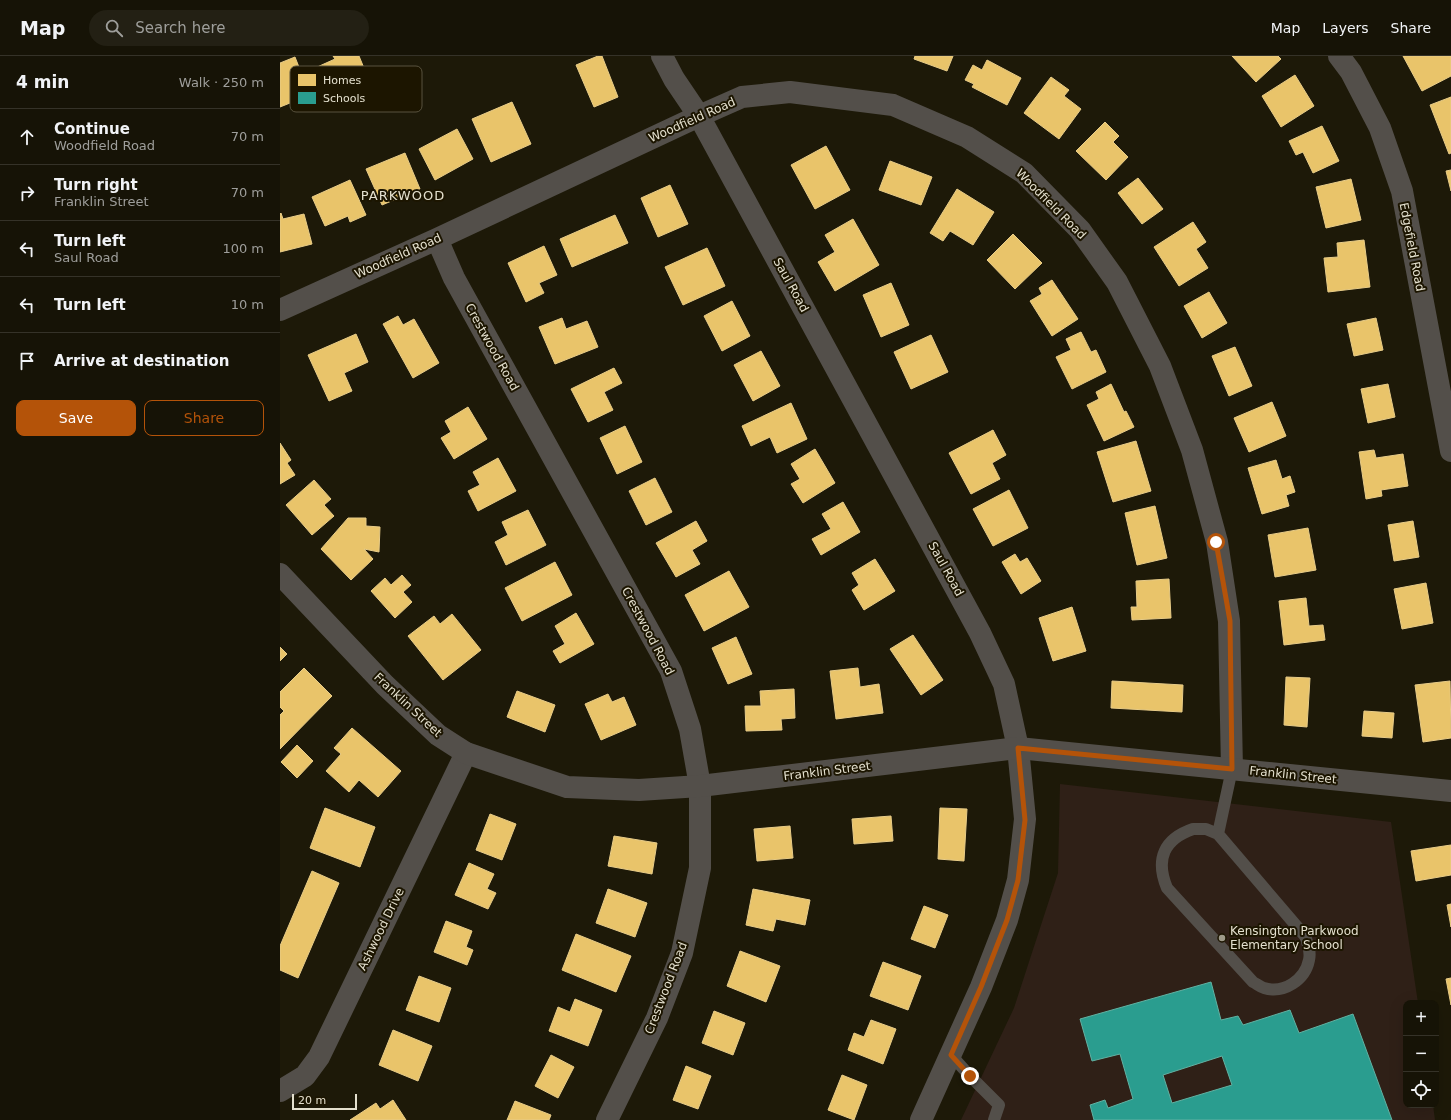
<!DOCTYPE html>
<html lang="en">
<head>
<meta charset="utf-8">
<style>
	body { margin:0; font-family:"DejaVu Sans",sans-serif; background:#232014; color:#f1f3f6 }
	.controls { position:absolute; right:12px; bottom:12px; display:grid; overflow:hidden; border-radius:8px; box-shadow:0 4px 16px #0002 }
	.controls button { width:36px; height:36px; display:grid; place-items:center; padding:0; border:0; border-bottom:1px solid #353228; background:#161306; color:#f1f3f6; font:20px sans-serif }
	.scale { position:absolute; left:12px; bottom:10px; width:65px; box-sizing:border-box; padding-left:4px; border:2px solid #e4e0ce; border-top:0; font-size:11px; line-height:14px; white-space:nowrap; color:#e4e0ce; -webkit-text-stroke:3px #1c1500; paint-order:stroke }
	.stop { position:absolute; width:12px; height:12px; margin:-9px; border:3px solid #b45309; border-radius:50%; background:#fff }
	.stop.end { background:#b45309; border-color:#fff; box-shadow:0 1px 4px #0008 }
	.list { margin:0; padding:0; list-style:none }
	h2 { display:flex; justify-content:space-between; align-items:center; height:52px; margin:0; padding:0 16px; font-size:17px }
	h2 small { font-size:13px; font-weight:400; color:#9e9e9b }
	.list li { display:grid; grid-template-columns:26px 1fr auto; gap:12px; align-items:center; box-sizing:border-box; height:56px; padding:0 16px; border-top:1px solid #353228 }
	.list b { display:block; font-size:15px; white-space:nowrap }
	.list p { margin:0; font-size:13px; white-space:nowrap; color:#9e9e9b }
	.list em { font-size:13px; font-style:normal; color:#9e9e9b }
	.actions { display:flex; gap:8px; padding:12px 16px }
	.actions a { flex:1; padding:9px 0; border:1px solid #b45309; border-radius:8px; text-align:center; font-size:14px; color:#b45309 }
	.actions .main { background:#b45309; color:#fff }
	.icon { flex:none; width:22px; height:22px; fill:none; stroke:currentColor; stroke-width:2; stroke-linecap:round; stroke-linejoin:round }
	.map { position:relative; flex:none; width:1171px; height:1064px; overflow:hidden }
	header { display:flex; align-items:center; gap:24px; box-sizing:border-box; height:56px; padding:0 20px; background:#161306; border-bottom:1px solid #353228 }
	header strong { font-size:19px }
	nav { display:flex; gap:22px; margin-inline-start:auto; font-size:14px }
	.search { width:280px; height:36px; background:#232014; display:flex; align-items:center; gap:10px; box-sizing:border-box; padding:0 14px; border-radius:22px; color:#9e9e9b; font-size:15px }
	main { display:flex }
	aside { flex:1; background:#161306 }
	.map>svg:first-child { display:block }
</style>
</head>
<body>
<header>
<strong>Map</strong>
<div class="search"><svg class="icon" aria-label="search" viewBox="0 0 24 24"><circle cx="10" cy="10" r="6"/><path d="M15 15l6 6"/></svg>Search here</div>
<nav><a>Map</a><a>Layers</a><a>Share</a></nav>
</header>
<main>
<aside>
<h2>4 min<small>Walk · 250 m</small></h2>
<ul class="list">
<li><svg class="icon" aria-label="ahead" viewBox="0 0 24 24"><path d="M12 20V5M6 11l6-6 6 6"/></svg><div><b>Continue</b><p>Woodfield Road</p></div><em>70 m</em></li>
<li><svg class="icon" aria-label="right" viewBox="0 0 24 24"><path d="M7 20v-9h11M14 6l5 5-5 5"/></svg><div><b>Turn right</b><p>Franklin Street</p></div><em>70 m</em></li>
<li><svg class="icon" aria-label="left" viewBox="0 0 24 24"><path d="M17 20v-9H6M10 6l-5 5 5 5"/></svg><div><b>Turn left</b><p>Saul Road</p></div><em>100 m</em></li>
<li><svg class="icon" aria-label="left" viewBox="0 0 24 24"><path d="M17 20v-9H6M10 6l-5 5 5 5"/></svg><div><b>Turn left</b></div><em>10 m</em></li>
<li><svg class="icon" aria-label="arrive" viewBox="0 0 24 24"><path d="M6 21V4h12l-3 4 3 4H6"/></svg><div><b>Arrive at destination</b></div></li>
</ul>
<div class="actions"><a class="main">Save</a><a>Share</a></div>
</aside>
<div class="map">
<svg width="1171" height="1064" viewBox="0 0 1171 1064">
	<rect width="100%" height="100%" fill="#1d1908"/>
	<path fill="#2f2017" d="M780,728L1111,766L1138,947H1126V1049H1153L1155,1064H681L734,952L778,817Z"/>
	<path fill="#e9c46a" stroke="#e8cc88" d="M53,0H79L86,17L46,35L35,12L55,3Z
		M318,0H322L338,41L314,51L296,9Z
		M635,0H673L667,15L634,3Z
		M952,0H998L1001,3L976,26Z
		M1123,0H1171V20L1142,35Z
		M15,1L30,39L0,51V7Z
		M707,4L741,22L727,49L692,31L694,28L685,24L693,9L702,14Z
		M1015,19L1034,50L1001,71L982,40Z
		M771,21L789,34L784,40L801,53L779,83L744,57Z
		M1171,41V97L1169,98L1150,49Z
		M232,46L251,88L211,106L192,63Z
		M825,66L839,80L833,86L848,101L826,124L796,95Z
		M1042,70L1059,105L1033,117L1023,96L1016,99L1009,85Z
		M177,73L193,103L155,124L139,93Z
		M546,90L570,134L535,153L511,109Z
		M125,97L140,133L102,149L86,113Z
		M610,105L652,121L641,149L599,134Z
		M1171,114V135L1166,115Z
		M858,122L883,153L862,168L838,137Z
		M1071,123L1081,164L1046,172L1036,131Z
		M70,124L86,159L70,166L68,160L45,170L32,141Z
		M390,129L408,168L378,181L361,142Z
		M677,133L714,156L693,189L670,175L663,185L650,177Z
		M1,157L3,163L24,158L32,188L0,196V158Z
		M335,159L348,187L292,211L280,183Z
		M573,163L599,209L555,235L538,206L555,196L545,179Z
		M913,166L926,186L916,193L928,212L899,230L874,191Z
		M733,178L762,207L735,233L707,204Z
		M1084,184L1090,231L1048,236L1044,202L1058,201L1057,187Z
		M264,190L277,219L259,227L264,237L246,246L228,207Z
		M427,192L445,230L403,249L385,211Z
		M772,224L798,263L772,280L750,245L762,238L759,232Z
		M611,227L629,269L601,281L583,239Z
		M929,236L947,267L922,282L904,250Z
		M452,245L470,280L442,295L424,260Z
		M118,260L123,269L134,263L159,307L133,322L103,268Z
		M282,262L286,273L307,265L318,291L275,308L259,271Z
		M1096,262L1103,294L1074,300L1067,268Z
		M801,276L811,296L816,294L826,316L792,333L776,301L791,294L786,283Z
		M76,278L88,306L64,317L72,335L49,345L28,299Z
		M651,279L668,316L631,333L614,296Z
		M955,291L972,330L949,340L932,300Z
		M481,295L500,330L473,345L454,309Z
		M334,312L342,327L324,336L333,354L308,366L291,333Z
		M831,328L844,356L846,355L854,371L824,385L807,349L819,343L816,336Z
		M1108,328L1115,361L1088,367L1081,333Z
		M992,346L1006,380L969,396L954,362Z
		M511,347L527,383L497,397L490,381L471,390L462,370Z
		M188,351L207,383L174,403L161,382L171,376L165,365Z
		M345,370L362,406L337,418L320,382Z
		M713,374L726,399L712,407L720,423L691,438L669,397Z
		M856,385L871,435L833,446L817,396Z
		M0,387L11,404L7,407L15,419L0,428Z
		M535,393L555,427L523,447L511,428L520,423L511,408Z
		M1094,394L1096,402L1123,398L1128,430L1101,434L1102,440L1086,443L1079,396Z
		M218,402L236,435L198,455L188,435L200,429L193,416Z
		M996,404L1002,423L1010,420L1015,436L1006,439L1009,450L982,458L968,412Z
		M375,422L392,456L366,469L349,435Z
		M34,424L51,443L44,449L54,460L32,479L6,449Z
		M729,434L748,472L713,490L693,453Z
		M563,446L580,476L541,499L532,483L551,473L542,458Z
		M875,450L887,502L857,509L845,457Z
		M248,454L266,489L226,509L215,486L228,479L222,466Z
		M68,462H86V470L100,471L99,496L84,493L93,503L71,524L41,493Z
		M416,465L427,485L412,494L420,508L396,521L376,487Z
		M1133,465L1139,501L1114,505L1108,469Z
		M1028,472L1036,514L995,521L988,479Z
		M735,498L740,506L747,502L761,525L741,538L722,506Z
		M595,503L615,535L584,554L572,534L579,529L572,517Z
		M275,506L292,539L242,565L225,532Z
		M449,515L469,551L424,575L405,539Z
		M122,519L131,529L123,536L132,546L115,562L91,535L105,522L111,529Z
		M889,523L891,562L852,564L851,551H857L856,525Z
		M1146,527L1153,567L1122,573L1114,533Z
		M1026,542L1029,570L1043,569L1045,584L1004,589L999,545Z
		M792,551L806,595L773,605L759,562Z
		M296,557L314,588L280,607L273,595L285,588L275,570Z
		M172,558L201,594L163,624L128,580L154,560L160,568Z
		M633,579L663,624L641,639L610,593Z
		M456,581L472,618L448,628L432,592Z
		M0,591L7,598L0,605Z
		M24,612L52,640L0,693V659L4,655L0,651V636Z
		M578,612L580,631L599,628L603,657L556,663L550,615Z
		M1006,621L1030,622L1027,671L1004,669Z
		M832,625L903,629L902,656L831,652Z
		M1170,625L1171,682L1143,686L1135,629Z
		M514,633L515,662L501,663L502,674L466,675L465,650H481L480,635Z
		M237,635L275,649L265,676L227,661Z
		M328,638L332,646L344,641L356,669L321,684L305,648Z
		M1084,655L1114,657L1112,682L1082,680Z
		M72,672L121,715L98,741L79,724L69,736L46,715L61,698L54,692Z
		M17,689L33,705L17,722L1,706Z
		M45,752L95,771L80,811L30,792Z
		M660,752L687,753L684,805L658,803Z
		M210,758L236,768L222,804L196,794Z
		M611,760L613,785L574,788L572,763Z
		M510,770L513,802L477,805L474,773Z
		M334,780L377,787L372,818L328,810Z
		M1171,789V819L1136,825L1131,795Z
		M189,807L214,818L207,833L216,837L208,853L175,839Z
		M32,815L59,827L18,922L0,914V890Z
		M328,833L367,847L355,881L316,867Z
		M473,833L530,844L525,869L496,863L493,875L466,869Z
		M1171,848V871L1167,849Z
		M644,850L668,859L655,892L631,883Z
		M166,865L192,875L186,891L193,894L187,909L154,896Z
		M296,878L351,900L336,936L282,914Z
		M460,895L500,910L486,946L447,930Z
		M603,906L641,920L628,954L590,940Z
		M139,920L171,932L159,966L126,954Z
		M1171,922V949L1166,923Z
		M295,943L322,954L308,990L269,975L278,951L290,956Z
		M434,955L465,967L453,999L422,987Z
		M591,964L616,973L603,1008L568,994L574,977L584,981Z
		M113,974L152,990L138,1025L99,1009Z
		M271,999L294,1011L278,1042L255,1030Z
		M406,1010L431,1020L418,1053L393,1044Z
		M562,1019L587,1029L574,1064L548,1054Z
		M113,1044L126,1064H70L96,1047L100,1053Z
		M235,1045L271,1059L269,1064H227Z"/>
	<path fill="#2a9d8f" stroke="#62b1a2" fill-rule="evenodd" d="M931,926L941,964L958,960L963,969L1010,954L1019,977L1073,958L1112,1064H814L810,1049L825,1044L828,1052L853,1043L840,998L812,1005L800,963ZM942,1000L952,1029L892,1047L883,1019Z"/>
	<g fill="none" stroke-linecap="round" stroke-linejoin="round">
		<path stroke="#534f4a" stroke-width="12" d="M913,773H926L938,778L1025,880C1028,888 1031,896 1029,904C1025,924 1004,938 984,932C980,931 977,928 973,926L887,832C875,803 884,783 913,773Z
			M938,778L952,713
			M671,999L690,1020L719,1049L714,1064"/>
		<path stroke="#534f4a" stroke-width="22" d="M382,0L394,23L419,60L700,577L724,628L738,692L745,763L738,824L727,864L701,931L641,1064
			M1059,0L1071,16L1100,72L1122,135L1171,395
			M157,183L174,222L391,615L410,673L420,730V812L402,897L377,962L327,1064
			M0,254L157,183L419,60L462,41L510,36L613,49L687,81L744,117L800,174L837,226L880,310L912,394L937,486L949,565L952,713
			M0,1035L25,1020L39,1001L186,697"/>
		<path stroke="#534f4a" stroke-width="22" d="M0,518L105,629L158,679L186,697L287,731L359,734L420,730L738,692L1171,735"/>
	</g>
	<g fill="none" stroke-linecap="round" stroke-linejoin="round">
		<path stroke="#b45309" stroke-width="5" d="M690,1020L671,999L701,931L727,864L738,824L745,764L738,692L952,713L950,565L936,486"/>
	</g>
	<circle fill="#9e9a89" stroke="#1c1500" stroke-width="1.5" cx="942" cy="882" r="4"/>
	<g text-anchor="middle" dominant-baseline="central" stroke-width="4" stroke-linejoin="round" paint-order="stroke">
		<g font-size="12" fill="#e4e0ce" stroke="#1c1500">
			<text transform="translate(412 64) rotate(-24)">Woodfield Road</text>
			<text transform="translate(771 148) rotate(45)">Woodfield Road</text>
			<text transform="translate(1132 191) rotate(79)">Edgefield Road</text>
			<text transform="translate(118 200) rotate(-24)">Woodfield Road</text>
			<text transform="translate(511 229) rotate(61)">Saul Road</text>
			<text transform="translate(212 291) rotate(61)">Crestwood Road</text>
			<text transform="translate(666 513) rotate(61)">Saul Road</text>
			<text transform="translate(368 575) rotate(62)">Crestwood Road</text>
			<text transform="translate(128 649) rotate(43)">Franklin Street</text>
			<text transform="translate(547 715) rotate(-7)">Franklin Street</text>
			<text transform="translate(1013 719) rotate(6)">Franklin Street</text>
			<text transform="translate(101 873) rotate(-64)">Ashwood Drive</text>
			<text transform="translate(386 932) rotate(-69)">Crestwood Road</text>
		</g>
		<g font-size="12" fill="#e4e0ce" stroke="#1c1500" text-anchor="start">
			<text x="950" y="875">Kensington Parkwood<tspan x="950" dy="14">Elementary School</tspan></text>
		</g>
		<g font-size="13" letter-spacing="1" fill="#e4e0ce" stroke="#1c1500">
			<text x="123" y="139">PARKWOOD</text>
		</g>
	</g>
	<rect x="10" y="10" width="132" height="46" rx="6" fill="#1c1500" stroke="#58523e" stroke-width="1"/>
	<rect x="18" y="18" width="18" height="12" fill="#e9c46a"/>
	<rect x="18" y="36" width="18" height="12" fill="#2a9d8f"/>
	<g font-size="11" fill="#e4e0ce">
		<text x="43" y="28">Homes</text>
		<text x="43" y="46">Schools</text>
	</g>
</svg>
<div class="controls">
<button>+</button>
<button>−</button>
<button><svg class="icon" aria-label="locate" viewBox="0 0 24 24"><circle cx="12" cy="12" r="6"/><path d="M12 2v4M12 18v4M2 12h4M18 12h4"/></svg></button>
</div>
<div class="scale">20 m</div>
<div class="stop" style="left:936px;top:486px"></div>
<div class="stop end" style="left:690px;top:1020px"></div>
</div>
</main>
</body>
</html>
